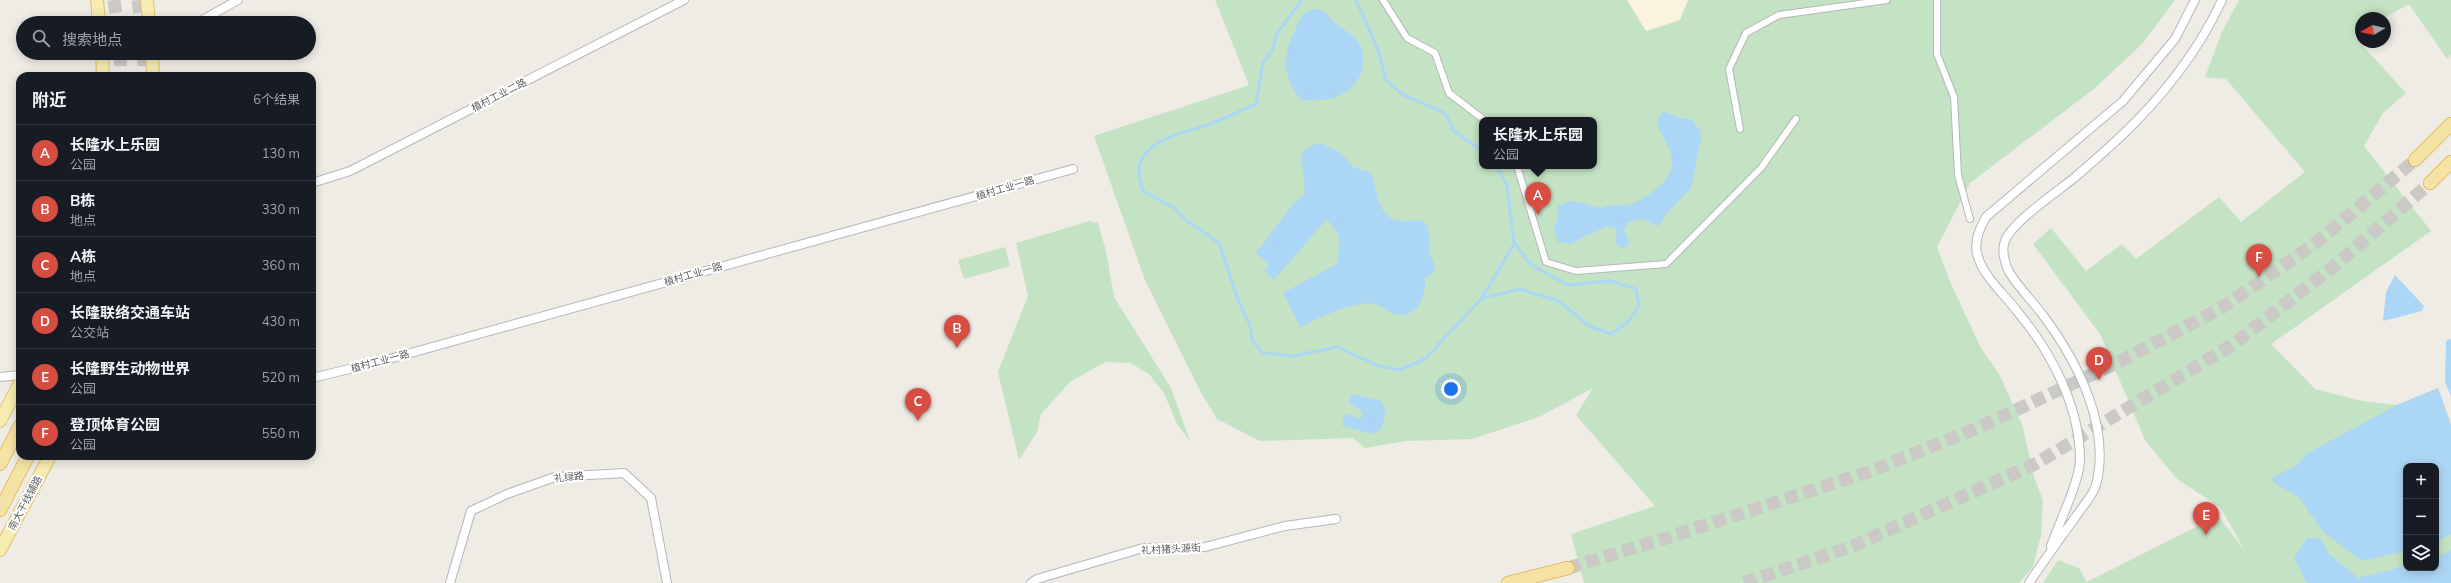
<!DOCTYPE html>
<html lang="zh">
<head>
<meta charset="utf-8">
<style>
	body { margin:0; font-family:Mulish,"Noto Sans SC",sans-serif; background:#20242c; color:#f1f3f6 }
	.controls { position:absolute; right:12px; bottom:12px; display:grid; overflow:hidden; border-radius:8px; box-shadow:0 2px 10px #0003 }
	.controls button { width:36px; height:36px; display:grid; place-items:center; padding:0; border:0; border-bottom:1px solid #363941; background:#171b24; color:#f1f3f6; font:20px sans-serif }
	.compass { position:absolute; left:2355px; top:12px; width:36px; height:36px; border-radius:50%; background:#171b24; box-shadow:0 2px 10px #0003; rotate:261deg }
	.you { position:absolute; left:1451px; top:389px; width:14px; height:14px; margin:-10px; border:3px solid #fff; border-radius:50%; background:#1a73e8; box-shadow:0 0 0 6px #1a73e833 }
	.badge { display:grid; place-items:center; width:26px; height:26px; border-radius:50%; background:#d74d41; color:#fff; font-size:13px; font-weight:700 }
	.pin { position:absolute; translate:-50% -33px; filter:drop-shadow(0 1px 2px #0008) }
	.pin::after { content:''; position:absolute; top:21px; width:14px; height:12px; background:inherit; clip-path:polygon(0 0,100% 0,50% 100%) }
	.popup { position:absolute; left:1479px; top:117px; width:118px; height:52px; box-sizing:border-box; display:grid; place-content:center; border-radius:8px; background:#171b24; filter:drop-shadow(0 1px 3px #0005); font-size:13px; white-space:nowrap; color:#9ea1a6 }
	.popup b { font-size:15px; color:#f1f3f6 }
	.popup::after { content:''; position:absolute; left:50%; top:100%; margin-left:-8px; border:8px solid transparent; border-top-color:#171b24 }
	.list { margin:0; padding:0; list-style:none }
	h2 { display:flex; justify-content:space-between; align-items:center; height:52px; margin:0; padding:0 16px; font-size:17px }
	h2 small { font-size:13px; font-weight:400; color:#9ea1a6 }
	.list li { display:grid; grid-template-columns:26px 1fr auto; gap:12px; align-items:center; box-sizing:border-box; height:56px; padding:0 16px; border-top:1px solid #363941 }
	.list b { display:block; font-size:15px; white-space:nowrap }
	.list p { margin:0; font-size:13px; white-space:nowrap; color:#9ea1a6 }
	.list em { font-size:13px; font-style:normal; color:#9ea1a6 }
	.icon { flex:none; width:22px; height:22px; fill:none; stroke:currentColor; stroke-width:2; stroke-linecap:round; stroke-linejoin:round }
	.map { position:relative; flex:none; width:2451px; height:583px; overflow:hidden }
	.search { position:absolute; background:#171b24; box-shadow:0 2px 10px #0003; left:16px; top:16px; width:300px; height:44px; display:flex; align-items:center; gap:10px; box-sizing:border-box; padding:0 14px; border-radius:22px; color:#9ea1a6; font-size:15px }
	.panel { position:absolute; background:#171b24; box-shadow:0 2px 10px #0003; left:16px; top:72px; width:300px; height:388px; border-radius:12px }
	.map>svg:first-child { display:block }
</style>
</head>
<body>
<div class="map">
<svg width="2451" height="583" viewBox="0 0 2451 583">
	<rect width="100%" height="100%" fill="#eeece5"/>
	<path fill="#faf3dd" d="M1558,0H1785L1678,49Z"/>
	<path fill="#c4e2c4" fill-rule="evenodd" d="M1215,0H1627L1646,31L1680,20L1688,0H2175L2143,43L2095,88L1970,183L1937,247L1951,284L1981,348L1999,374L2022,424L2035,480L2043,500L2041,535L2033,567L2019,583H1584L1571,534L1655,506L1576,415L1593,388L1539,417L1472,439L1406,441L1365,448L1353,438L1260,441L1217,419L1200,391L1145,280L1094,136L1249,85ZM1482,120H1594V166H1482Z
		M2239,0H2451V55L2447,59L2409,4L2384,18H2361V32L2354,36L2406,93L2383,113L2364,146L2431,231L2271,344L2315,389L2362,401L2397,405L2438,388L2451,425V583H2043L2058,560L2079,568L2087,582L2218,516L2245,551L2220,507L2177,479L2145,440L2100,334L2033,244L2051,228L2086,271L2122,244L2136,259L2219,197L2241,222L2305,172L2226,79L2205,77L2222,32ZM2406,466H2436V568H2406Z
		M1090,221L1098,223L1106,251L1114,297L1171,388L1190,441L1177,424L1164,393L1149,374L1130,363L1105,362L1070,382L1041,414L1037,432L1019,460L998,372L1028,296L1016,243Z
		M1005,247L1010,266L964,279L958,260Z"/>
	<path fill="#acd6f6" d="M1311,9L1323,10C1327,14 1331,20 1335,23C1345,32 1354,33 1360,45C1363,50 1363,57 1363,63C1361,94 1326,105 1300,99C1282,74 1282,58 1295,30C1299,21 1301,14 1311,9Z
		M1664,112L1680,118L1691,119L1700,130L1701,139L1691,188L1668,212L1658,226L1643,219L1628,222L1624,230L1629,240L1628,246L1621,248L1615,242L1617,232L1615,228L1606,226C1596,234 1580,235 1572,244L1558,242L1554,230L1557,219V207C1572,195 1586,206 1601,208C1610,204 1615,206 1625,205C1634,205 1645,197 1652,192C1703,156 1638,129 1664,112Z
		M1321,143L1341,153L1353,167L1370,172C1377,184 1376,204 1386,214C1407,235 1432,197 1429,250C1428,255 1434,261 1435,267L1433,272L1425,279C1426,296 1418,320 1395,314C1386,312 1380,303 1370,303C1345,304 1322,317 1300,327L1283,293L1338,263L1339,236L1327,219L1274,280L1264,271L1269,265L1256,253L1294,203L1304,194C1308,171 1288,149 1321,143Z
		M2395,275L2424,306L2422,311L2383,321L2386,292Z
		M2451,339V396L2445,382L2446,341Z
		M2438,388L2451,425V534L2436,542V466H2406V551L2362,561L2323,532L2299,497L2275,484L2272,478L2297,465L2306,454L2397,405Z
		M1351,394L1381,401L1386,412L1381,429L1372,434L1342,426L1345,414L1361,419L1363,411L1349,404Z
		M2307,538H2320L2330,555L2358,578L2406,566V568H2436V558L2451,551V583H2307L2294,558Z"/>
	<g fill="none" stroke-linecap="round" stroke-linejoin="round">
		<path stroke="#acd6f6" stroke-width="3" d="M1302,0L1277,33L1272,51L1263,62L1256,104C1242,110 1228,117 1213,123C1189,133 1155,134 1141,161C1136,169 1141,182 1143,191L1174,208L1186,220L1219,243L1238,300L1250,325L1252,340L1263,353L1293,356L1337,347L1379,366L1399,370L1425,359L1481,299L1514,244L1507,185L1496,166
			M1356,0L1378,50L1386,80L1403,95L1445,113L1454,131L1482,151
			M1482,298L1520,289L1559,301L1589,326L1611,334L1628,322L1639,306L1636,289L1611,281L1567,285L1529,263L1514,242"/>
		<path stroke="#cac9c5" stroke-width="13" stroke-dasharray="13 6" stroke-linecap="butt" d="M114,0L117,23
			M138,0L141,23
			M120,53L121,76
			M144,53V76
			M1568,568L1663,539L1868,472L1975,429L2121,361L2223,307L2317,242L2415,160
			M1744,583L1853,546L2037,463L2232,345L2337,264L2430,183"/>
		<defs>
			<path id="pedestrian" d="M1383,0L1407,38L1435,53L1449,93L1484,120
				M1937,0V54L1954,97L1958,175L1970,219
				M1740,129L1729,69L1746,33L1779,15L1887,0
				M1517,166L1546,262L1576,271L1666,264L1761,168L1796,119"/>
			<path id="minor" d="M197,23L238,0
				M312,183L350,171L684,0
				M0,377L20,375
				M312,378L382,361L1073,169
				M2051,546C2059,523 2079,483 2080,460C2080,406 2051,352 2017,311C2005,295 1984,277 1978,257C1973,243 1979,229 1986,217L2123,101L2175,39L2195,0
				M450,583L471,511L507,494L555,477L624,473L651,498L667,583
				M1031,583L1037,579L1143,548L1205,547L1285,526L1336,519
				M2029,583C2044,561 2059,539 2075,518C2081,508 2093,496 2096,485C2111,427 2078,363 2045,318C2034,303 2019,288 2009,272C2005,264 2001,250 2005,241C2011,223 2058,191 2074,178C2088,166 2103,153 2117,140C2161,99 2197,54 2222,0"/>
			<path id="primary" d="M97,0L99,23
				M147,0L149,23
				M102,53L103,76
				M152,53L153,76
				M0,421L20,383
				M0,550L50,456"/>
			<path id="trunk" d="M2415,160L2451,124
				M2430,183L2451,162
				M0,464L20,426
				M0,510L28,456
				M1508,583L1568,568"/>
		</defs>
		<use href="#pedestrian" stroke="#b5b7ba" stroke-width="8"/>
		<use href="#minor" stroke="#b5b7ba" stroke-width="10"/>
		<use href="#primary" stroke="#e3c069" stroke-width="14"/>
		<use href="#trunk" stroke="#db9e18" stroke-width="14"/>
		<use href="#pedestrian" stroke="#fff" stroke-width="6"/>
		<use href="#minor" stroke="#fff" stroke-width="8"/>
		<use href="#primary" stroke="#f7ebb1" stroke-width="12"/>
		<use href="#trunk" stroke="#f4e3a4" stroke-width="13"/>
	</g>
	<g text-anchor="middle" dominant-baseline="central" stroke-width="4" stroke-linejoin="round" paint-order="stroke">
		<g font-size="10" fill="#5d6064" stroke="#fff">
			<text transform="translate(499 95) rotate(-27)">植村工业二路</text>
			<text transform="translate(1005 188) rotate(-16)">植村工业一路</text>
			<text transform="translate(693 274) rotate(-16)">植村工业一路</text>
			<text transform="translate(380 361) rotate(-15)">植村工业一路</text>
			<text transform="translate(569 477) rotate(-6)">礼绿路</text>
			<text transform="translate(25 503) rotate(-62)">南大干线辅路</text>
			<text transform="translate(1171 549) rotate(-3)">礼村猪头源街</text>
		</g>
	</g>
</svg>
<div class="controls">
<button>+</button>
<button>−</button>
<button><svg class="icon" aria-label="layers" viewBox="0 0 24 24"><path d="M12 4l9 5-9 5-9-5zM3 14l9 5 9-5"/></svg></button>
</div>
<svg class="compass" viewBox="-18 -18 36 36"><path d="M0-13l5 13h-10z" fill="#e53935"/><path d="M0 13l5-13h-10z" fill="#9ea1a6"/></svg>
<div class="you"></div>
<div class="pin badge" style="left:1538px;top:215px">A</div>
<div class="popup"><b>长隆水上乐园</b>公园</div>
<div class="pin badge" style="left:957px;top:348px">B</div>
<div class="pin badge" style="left:918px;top:421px">C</div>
<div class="pin badge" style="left:2099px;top:380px">D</div>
<div class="pin badge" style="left:2206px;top:535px">E</div>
<div class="pin badge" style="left:2259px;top:277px">F</div>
<div class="search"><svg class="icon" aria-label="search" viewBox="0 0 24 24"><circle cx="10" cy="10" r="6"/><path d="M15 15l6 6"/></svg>搜索地点</div>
<section class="panel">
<h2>附近<small>6个结果</small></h2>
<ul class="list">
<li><span class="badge">A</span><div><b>长隆水上乐园</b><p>公园</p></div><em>130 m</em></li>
<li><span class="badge">B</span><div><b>B栋</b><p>地点</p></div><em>330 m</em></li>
<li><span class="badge">C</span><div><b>A栋</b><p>地点</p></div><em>360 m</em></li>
<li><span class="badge">D</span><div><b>长隆联络交通车站</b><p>公交站</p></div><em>430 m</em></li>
<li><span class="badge">E</span><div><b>长隆野生动物世界</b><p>公园</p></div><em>520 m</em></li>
<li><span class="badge">F</span><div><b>登顶体育公园</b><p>公园</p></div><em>550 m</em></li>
</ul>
</section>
</div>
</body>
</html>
